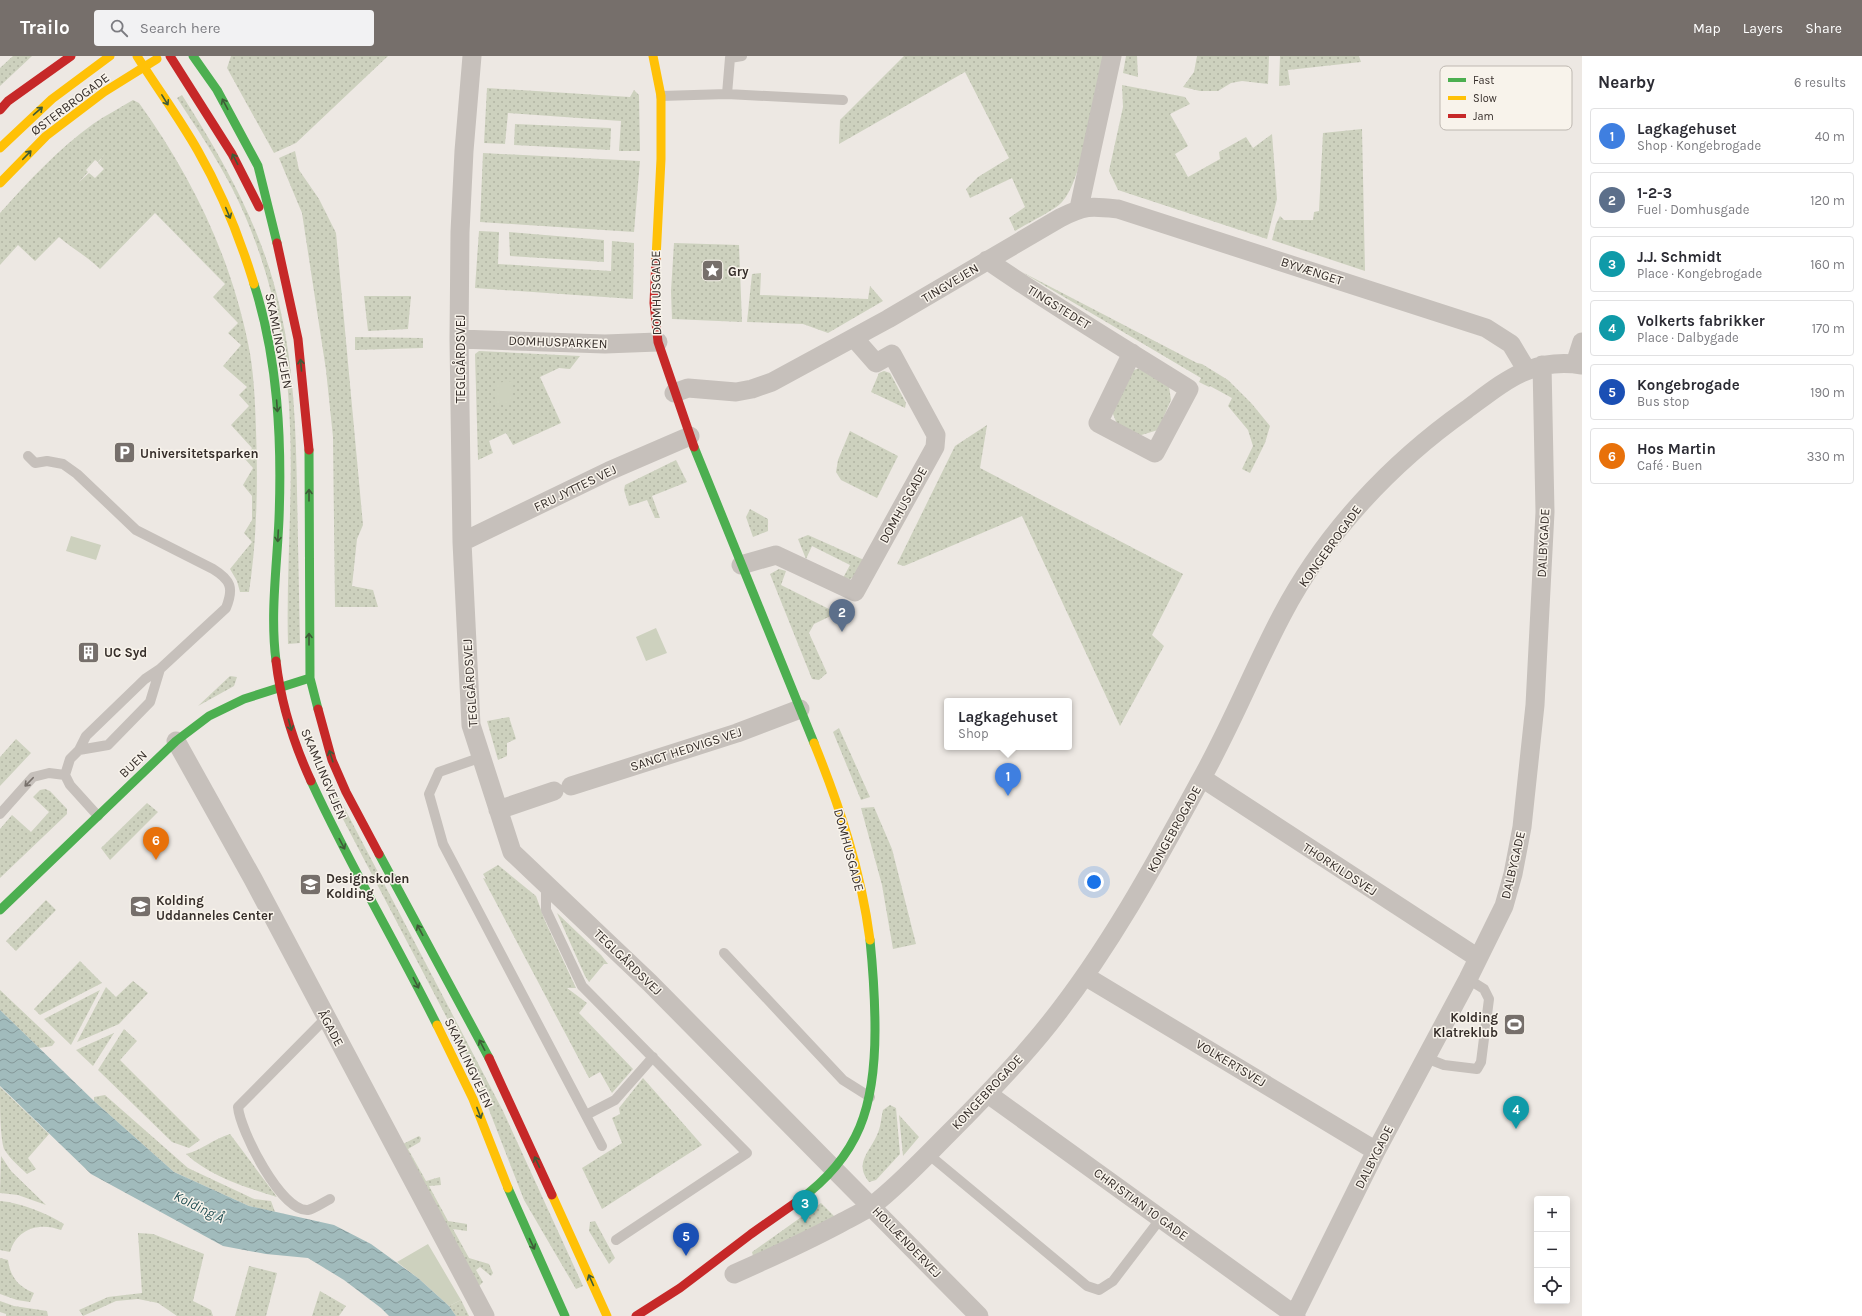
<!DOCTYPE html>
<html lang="en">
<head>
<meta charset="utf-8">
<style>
	body { margin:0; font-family:Karla,sans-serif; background:#f2f2f3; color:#2b2b33 }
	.controls { position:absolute; right:12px; bottom:12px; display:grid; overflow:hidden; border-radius:4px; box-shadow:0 2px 10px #0003 }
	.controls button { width:36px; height:36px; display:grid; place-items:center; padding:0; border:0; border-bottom:1px solid #e1e1e2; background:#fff; color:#2b2b33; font:20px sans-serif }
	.you { position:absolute; left:1094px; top:826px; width:14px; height:14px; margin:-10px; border:3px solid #fff; border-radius:50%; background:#1a73e8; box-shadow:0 0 0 6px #1a73e833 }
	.badge { display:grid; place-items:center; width:26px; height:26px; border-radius:50%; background:#766f6b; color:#fff; font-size:13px; font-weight:700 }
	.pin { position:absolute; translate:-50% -33px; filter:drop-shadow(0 1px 2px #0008) }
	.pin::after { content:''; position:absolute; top:21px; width:14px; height:12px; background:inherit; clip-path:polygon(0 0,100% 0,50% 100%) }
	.popup { position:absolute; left:944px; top:642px; width:128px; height:52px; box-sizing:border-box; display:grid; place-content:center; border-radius:4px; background:#fff; filter:drop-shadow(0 1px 3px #0005); font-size:13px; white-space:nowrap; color:#7c7c81 }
	.popup b { font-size:15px; color:#2b2b33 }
	.popup::after { content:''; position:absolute; left:50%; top:100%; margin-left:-8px; border:8px solid transparent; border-top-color:#fff }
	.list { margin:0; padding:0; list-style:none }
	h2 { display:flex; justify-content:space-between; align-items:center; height:52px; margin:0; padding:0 16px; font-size:17px }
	h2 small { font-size:13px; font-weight:400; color:#7c7c81 }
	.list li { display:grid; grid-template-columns:26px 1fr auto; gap:12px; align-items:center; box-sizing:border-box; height:56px; margin:0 8px 8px; padding:0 8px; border:1px solid #e1e1e2; border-radius:4px }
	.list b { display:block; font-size:15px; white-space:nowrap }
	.list p { margin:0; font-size:13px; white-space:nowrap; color:#7c7c81 }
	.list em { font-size:13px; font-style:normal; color:#7c7c81 }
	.icon { flex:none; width:22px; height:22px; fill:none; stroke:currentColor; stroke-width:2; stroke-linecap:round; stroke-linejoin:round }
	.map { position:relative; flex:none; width:1582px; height:1260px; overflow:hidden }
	header { display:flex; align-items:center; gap:24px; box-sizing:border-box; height:56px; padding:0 20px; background:#766f6b; color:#fff }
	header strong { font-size:19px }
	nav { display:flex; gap:22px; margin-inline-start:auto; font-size:14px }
	.search { width:280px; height:36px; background:#f2f2f3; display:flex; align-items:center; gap:10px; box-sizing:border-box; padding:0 14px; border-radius:4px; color:#7c7c81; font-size:15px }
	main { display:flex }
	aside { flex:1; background:#fff }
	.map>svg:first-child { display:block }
</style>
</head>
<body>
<header>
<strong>Trailo</strong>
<div class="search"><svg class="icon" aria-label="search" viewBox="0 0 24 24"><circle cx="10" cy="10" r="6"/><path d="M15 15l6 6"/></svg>Search here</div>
<nav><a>Map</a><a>Layers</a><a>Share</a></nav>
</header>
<main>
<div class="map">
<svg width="1582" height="1260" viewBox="0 0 1582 1260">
	<defs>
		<pattern id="grass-dots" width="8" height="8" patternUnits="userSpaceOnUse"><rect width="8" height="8" fill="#cdd1be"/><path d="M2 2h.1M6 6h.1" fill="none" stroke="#b1b4a3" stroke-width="1.8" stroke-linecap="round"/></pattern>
		<pattern id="water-waves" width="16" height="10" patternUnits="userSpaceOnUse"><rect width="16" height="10" fill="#a1bbbc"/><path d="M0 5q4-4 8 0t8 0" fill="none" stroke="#849899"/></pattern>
	</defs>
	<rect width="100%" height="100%" fill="#ede8e3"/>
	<path fill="url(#grass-dots)" fill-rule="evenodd" d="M13,0H32L0,30V12Z
		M231,0H388L296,87L274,97L227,12Z
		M904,0H1103C1096,32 1083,125 1062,146C1055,154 1026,168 1015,175L1009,162L1025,151L1012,122L970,142L966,133L978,121L1009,102L965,16L839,88L840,64Z
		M1126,0H1137L1138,21L1123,17Z
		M1197,0H1269L1268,28L1242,25L1231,27L1218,35H1200L1183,31L1194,16Z
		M1280,0H1359L1361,6L1288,14L1290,29L1279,30Z
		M1122,29L1185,41L1190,48L1170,58L1188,90L1175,98L1188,121L1220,103L1219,96L1246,81L1253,92L1272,78L1277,143L1267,183L1118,134L1109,115L1123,51Z
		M487,32L630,41L634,34L639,39L640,95H619L621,65L508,57L505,88L484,87Z
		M182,39C224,105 263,174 280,252C294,313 296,373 297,435C298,486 299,536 300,587L288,588C286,515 293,443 290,371C288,289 269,205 232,132C216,101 196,71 177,42Z
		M133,44L139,47C191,119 230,199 248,287C254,315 255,345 256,374C258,428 257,483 249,536H240L237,525L230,513L252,486L244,477L252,464V440L243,429L253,412L245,403L252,392L231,369L249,350L239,339L247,331L223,310L241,289L228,277L238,267L213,241L225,228L155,157L100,213C88,201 73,193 59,181L35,205L18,189L0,209V157C29,125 58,93 93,68C106,59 120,52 133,44ZM105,98L98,107L104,113L95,122L89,117L78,127L88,116L86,114L95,104L98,106Z
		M515,68L611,72L610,94L514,89Z
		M1362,73L1365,215L1272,184L1276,168L1280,160L1284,164H1313L1314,156L1319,155L1323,77Z
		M295,95L299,114L319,143L336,177L363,469L357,483L352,530L373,534L378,551H335L333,381L326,314L302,157L279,102Z
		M483,97L640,105L634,176L480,166Z
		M479,175L499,176L498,208L611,215L612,185L634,187L633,243L475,232Z
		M509,176L604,184V206L510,200Z
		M674,187L739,189L742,266L672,263L671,235Z
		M1020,215L1197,307L1202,308L1228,324L1252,348L1270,370L1265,387L1250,417L1242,413L1253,390L1248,374L1228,350L1232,342L1210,330L1209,331L1199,326L1201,322Z
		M761,217L760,239L868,243L870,230L883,245L828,277L803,268L747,266L752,218Z
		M364,240H411L408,273L368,275Z
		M355,281L423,282V292L355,294Z
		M479,295L580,300L570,313L559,312L540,321L561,367L513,389L506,377L489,385L493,397L478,404L475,298Z
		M1145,310L1168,324L1171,344L1158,374L1138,380L1117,368L1111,353L1131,315Z
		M884,315L890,317L906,347L905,352L871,336L879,317Z
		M987,369L980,412L1183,518L1152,579L1164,590L1120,670L1022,460L904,510L897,508L955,390Z
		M850,375L898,400L877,442L841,424L836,416L838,404Z
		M676,404L687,426L652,440L660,462H655L647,444L629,450L624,434L625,429Z
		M750,453L768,463V475L753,481L746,461Z
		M808,479L864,504L854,521L850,523L843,522L850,509L812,490L806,503L798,483Z
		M779,513L786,515L781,529L837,557L814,568L809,577L827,617L819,624L812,623L770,518Z
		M230,620L237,621L234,630L198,650Z
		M509,661L516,683L507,687V700L498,704L487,665Z
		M839,672L870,741L861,744L833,676Z
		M16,683L31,697L0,730V701Z
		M319,714H321L335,734L503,1055L583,1230L576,1233L524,1144L472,1010L333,744Z
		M45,733L50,735L67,753V758L0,822V773L12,759L31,776L49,756L33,741L40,734Z
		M147,747L158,756L110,804L101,792Z
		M874,751L892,793L916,888L893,893L882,829L861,752Z
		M498,809L536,840L545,865L576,932H567L587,947L579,957L633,1013L612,1037L600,1016L589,1022L483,822L486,823L483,818Z
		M46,844L56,854L16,895L6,885Z
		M557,857L601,899L608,908H604L589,926L585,920Z
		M80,905L102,927L40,959L34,953Z
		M133,925L148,937L119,968L77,986L106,931L116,941Z
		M0,934L55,986L52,990L39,992L0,954Z
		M100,934L71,989L44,963Z
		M124,973L137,985L120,1004L200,1084L189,1092L172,1086L98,1014Z
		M114,977L93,1010L76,994Z
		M643,1022L702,1089L602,1153L582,1112L622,1087L612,1062L620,1058L619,1052Z
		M0,1031L49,1078L28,1102L36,1113L27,1118C19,1110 10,1103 4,1093C0,1080 0,1047 0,1031Z
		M105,1039L188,1112L254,1143L271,1145L275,1156L249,1150L174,1116L94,1045V1041Z
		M890,1049L896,1052L900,1098L876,1124L869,1126C854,1107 869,1097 877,1079C881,1071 881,1062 883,1054Z
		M899,1059L919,1081L903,1100Z
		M230,1078L236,1086L277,1141C245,1131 211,1121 186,1098C202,1094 213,1083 230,1078Z
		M419,1080L421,1082L420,1086L408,1093L426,1125L440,1121L441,1129L429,1130L448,1165L467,1168V1175L453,1173L469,1202L489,1208L493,1217L491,1220L480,1211L476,1214L483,1226L477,1232L399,1090Z
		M1,1100L11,1115L46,1149L18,1139L0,1137Z
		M0,1145C22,1147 46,1157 64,1168L61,1174C40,1166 17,1172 10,1196L0,1194Z
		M821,1147L835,1161L753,1200L752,1196Z
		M595,1165L615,1202L609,1208L589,1175L590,1166Z
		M138,1177L153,1178L204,1198L193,1245L211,1254L213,1260H177L158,1247L138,1243L116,1245L83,1260L79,1254L108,1241L142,1237Z
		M0,1202L8,1204C10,1221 19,1231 34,1237L30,1246L17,1244L0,1238Z
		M249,1210L277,1217L266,1260H235Z
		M320,1235L346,1250L339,1260H312Z
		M461,1244L469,1260H456L449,1250Z
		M0,1245L14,1250L47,1255L48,1260H6V1258L0,1256Z"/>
	<path fill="#cdd1be" d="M512,325L513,347L497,348L495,327Z
		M71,480L101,489L96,504L66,495Z
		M656,572L667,597L646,605L636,581Z
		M428,1188L461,1244L449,1250L418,1222L397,1206Z"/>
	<path fill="url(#water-waves)" d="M0,954L94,1045L174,1116L249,1150L334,1169L371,1188L418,1222L449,1250L456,1260H389L381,1252L344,1224L308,1202L266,1198L223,1190L91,1118L0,1030Z"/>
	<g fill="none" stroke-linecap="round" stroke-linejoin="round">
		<path stroke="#c6c0bb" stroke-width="10" d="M727,38L730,2L742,0
			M661,40L727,38L843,44
			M28,400L35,407L47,405L63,408L77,418L136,474L213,513C231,524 234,532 226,552L160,613L145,623L86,680L79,694L70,703L65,719L70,729L98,760
			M79,694L108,689L150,646L160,613
			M482,701L439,716L429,738L443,788L602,1090
			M0,758L33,721L49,717L65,719
			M546,828V854L582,930L747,1097L616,1184
			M724,897L843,1024L870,1041
			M326,962L238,1051C240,1074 281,1156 308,1154C314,1153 324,1146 330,1143
			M1426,1002L1444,1009L1477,1013L1481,1006L1489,943L1484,933L1468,923
			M586,1059L615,1044L653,1001
			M928,1098L1087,1230L1099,1234L1113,1225L1161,1162"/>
		<path stroke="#c6c0bb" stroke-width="19" d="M472,0L464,95L460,176L459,283L462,486L471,669L512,796L650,927L979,1260
			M1079,152L1112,0
			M987,204C1053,250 1122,291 1189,333L1155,397L1098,367L1132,297
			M459,283L605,288L658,286
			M1575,308L1582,286
			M674,337L688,332L736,336L752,333L772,326L888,263L1060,162C1085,149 1091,150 1118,153L1486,272L1511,288L1526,313
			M462,486L609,415L690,380
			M741,509L776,499L855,536L935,391L936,379L892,298L876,307L854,282
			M176,685L253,823L485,1260
			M1202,722L1478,902
			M571,730L737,677L800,653
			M498,754L554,735
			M1085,920L1376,1095
			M988,1038L1296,1260
			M734,1218C770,1202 805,1186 839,1168C850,1162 863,1156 873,1149C900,1128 924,1102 948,1078C983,1043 1018,1007 1049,968C1108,894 1154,810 1199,727C1230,673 1253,614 1282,559C1325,477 1391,407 1466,354C1504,326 1531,301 1582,309
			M1294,1260L1376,1095L1468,923L1504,850L1513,818L1522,771L1535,649L1545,456L1542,309"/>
		<path stroke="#4caf50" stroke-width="9" d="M193,0L217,34L258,110L277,187
			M254,228C278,303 282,384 279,463C277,510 270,558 276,605
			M694,391L814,687
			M309,394L310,622L318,653
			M311,725C349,808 396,887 437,969
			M379,798L489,1002
			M0,854L176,685L209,660L244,643L310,622
			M508,1132L565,1260
			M798,1145C860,1100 875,1050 875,974C875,944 873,914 870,884"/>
		<path stroke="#ffc107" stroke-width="9" d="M137,0C157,32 180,63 198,95C222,137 240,182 254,228
			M653,0L661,40V103L656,203
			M0,92L52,43L110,0
			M0,127L46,80L104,36L157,3
			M814,687C840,751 861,815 870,884
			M437,969L473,1043L508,1132
			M552,1139L607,1260"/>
		<path stroke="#c62828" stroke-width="9" d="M170,0L232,98L259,151
			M0,54L8,45L71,0
			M277,187L298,283L309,394
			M656,203L654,247L658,286L694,391
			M276,605C281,648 293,686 311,725
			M318,653L332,704L346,736L379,798
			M489,1002L552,1139
			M636,1260L680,1232L751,1178L798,1145"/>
	</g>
	<defs><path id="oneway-shaft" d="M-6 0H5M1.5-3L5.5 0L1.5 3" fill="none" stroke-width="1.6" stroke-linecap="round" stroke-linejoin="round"/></defs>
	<g stroke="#3e5b37">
		<use href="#oneway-shaft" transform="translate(165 44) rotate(58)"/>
		<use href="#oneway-shaft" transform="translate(225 48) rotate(-118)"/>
		<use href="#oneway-shaft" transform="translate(38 55) rotate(-41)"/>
		<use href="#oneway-shaft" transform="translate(27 99) rotate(-46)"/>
		<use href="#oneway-shaft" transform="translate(235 103) rotate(-117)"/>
		<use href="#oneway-shaft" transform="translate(228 157) rotate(67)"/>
		<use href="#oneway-shaft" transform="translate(301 309) rotate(-95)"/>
		<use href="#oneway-shaft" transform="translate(277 350) rotate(86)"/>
		<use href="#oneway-shaft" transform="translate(309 439) rotate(-90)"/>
		<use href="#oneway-shaft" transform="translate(278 480) rotate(93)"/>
		<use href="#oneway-shaft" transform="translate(309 583) rotate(-90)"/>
		<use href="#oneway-shaft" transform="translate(290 669) rotate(75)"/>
		<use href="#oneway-shaft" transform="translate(331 700) rotate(-108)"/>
		<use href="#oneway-shaft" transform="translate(342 788) rotate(62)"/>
		<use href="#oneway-shaft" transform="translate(420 874) rotate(-118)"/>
		<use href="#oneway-shaft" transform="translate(416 927) rotate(63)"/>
		<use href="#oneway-shaft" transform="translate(482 989) rotate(-118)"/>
		<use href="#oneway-shaft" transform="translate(479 1057) rotate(69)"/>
		<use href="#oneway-shaft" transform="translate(537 1106) rotate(-115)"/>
		<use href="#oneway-shaft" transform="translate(532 1188) rotate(65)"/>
		<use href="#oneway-shaft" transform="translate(591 1224) rotate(-114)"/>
	</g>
	<use stroke="#77706b" href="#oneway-shaft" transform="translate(29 726) rotate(134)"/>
	<defs>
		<symbol id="sight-square" viewBox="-11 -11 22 22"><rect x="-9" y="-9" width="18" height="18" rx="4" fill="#766f6b" stroke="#f8f3eb"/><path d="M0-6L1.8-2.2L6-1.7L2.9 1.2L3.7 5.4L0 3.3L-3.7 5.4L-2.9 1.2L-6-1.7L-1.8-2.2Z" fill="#fff"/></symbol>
		<symbol id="parking-square" viewBox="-11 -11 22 22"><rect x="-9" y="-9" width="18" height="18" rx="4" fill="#766f6b" stroke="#f8f3eb"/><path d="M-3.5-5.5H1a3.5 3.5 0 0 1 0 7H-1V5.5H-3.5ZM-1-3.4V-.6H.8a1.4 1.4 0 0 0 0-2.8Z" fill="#fff"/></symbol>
		<symbol id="building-square" viewBox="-11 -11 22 22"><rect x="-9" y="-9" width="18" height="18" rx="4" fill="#766f6b" stroke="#f8f3eb"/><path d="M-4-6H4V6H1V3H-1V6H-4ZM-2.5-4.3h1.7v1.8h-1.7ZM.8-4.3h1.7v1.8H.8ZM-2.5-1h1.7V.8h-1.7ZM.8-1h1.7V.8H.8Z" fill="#fff"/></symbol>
		<symbol id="university-square" viewBox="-11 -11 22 22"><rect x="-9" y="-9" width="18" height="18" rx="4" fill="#766f6b" stroke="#f8f3eb"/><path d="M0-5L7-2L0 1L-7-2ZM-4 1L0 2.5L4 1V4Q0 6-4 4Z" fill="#fff"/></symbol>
		<symbol id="stadium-square" viewBox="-11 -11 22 22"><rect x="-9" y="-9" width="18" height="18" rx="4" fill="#766f6b" stroke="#f8f3eb"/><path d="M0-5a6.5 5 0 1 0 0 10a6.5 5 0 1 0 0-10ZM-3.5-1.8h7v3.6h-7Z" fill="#fff"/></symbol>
	</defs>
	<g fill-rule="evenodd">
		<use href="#sight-square" x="700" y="202" width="25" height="25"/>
		<use href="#parking-square" x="112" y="384" width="25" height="25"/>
		<use href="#building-square" x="76" y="584" width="25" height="25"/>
		<use href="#university-square" x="298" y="816" width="25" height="25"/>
		<use href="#university-square" x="128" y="838" width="25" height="25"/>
		<use href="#stadium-square" x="1502" y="956" width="25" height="25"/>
	</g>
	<g text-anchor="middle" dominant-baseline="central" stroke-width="3" stroke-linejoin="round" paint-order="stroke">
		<g font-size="13" fill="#362e2a" stroke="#f8f3eb">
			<text transform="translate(70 48) rotate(-37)">ØSTERBROGADE</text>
			<text transform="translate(1312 215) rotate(18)">BYVÆNGET</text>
			<text transform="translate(950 227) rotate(-31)">TINGVEJEN</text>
			<text transform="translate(656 237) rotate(-91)">DOMHUSGADE</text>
			<text transform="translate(1059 251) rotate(32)">TINGSTEDET</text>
			<text transform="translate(279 285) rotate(79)">SKAMLINGVEJEN</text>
			<text transform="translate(558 286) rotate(2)">DOMHUSPARKEN</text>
			<text transform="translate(460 303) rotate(-90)">TEGLGÅRDSVEJ</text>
			<text transform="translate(575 432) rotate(-26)">FRU JYTTES VEJ</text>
			<text transform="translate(903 449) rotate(-61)">DOMHUSGADE</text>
			<text transform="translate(1543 487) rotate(-87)">DALBYGADE</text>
			<text transform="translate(1330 490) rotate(-54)">KONGEBROGADE</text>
			<text transform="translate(470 627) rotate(-94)">TEGLGÅRDSVEJ</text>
			<text transform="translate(686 693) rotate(-18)">SANCT HEDVIGS VEJ</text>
			<text transform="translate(133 708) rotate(-44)">BUEN</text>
			<text transform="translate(324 718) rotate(67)">SKAMLINGVEJEN</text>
			<text transform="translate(1174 773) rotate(-61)">KONGEBROGADE</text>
			<text transform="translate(849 794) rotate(75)">DOMHUSGADE</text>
			<text transform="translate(1513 809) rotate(-77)">DALBYGADE</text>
			<text transform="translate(1340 813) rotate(33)">THORKILDSVEJ</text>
			<text transform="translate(628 906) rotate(44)">TEGLGÅRDSVEJ</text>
			<text transform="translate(331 972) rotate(62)">ÅGADE</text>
			<text transform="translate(469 1007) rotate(65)">SKAMLINGVEJEN</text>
			<text transform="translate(1231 1007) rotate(31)">VOLKERTSVEJ</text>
			<text transform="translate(987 1036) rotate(-47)">KONGEBROGADE</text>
			<text transform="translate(1374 1101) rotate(-63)">DALBYGADE</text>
			<text transform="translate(1141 1148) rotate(36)">CHRISTIAN 10 GADE</text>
			<text transform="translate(907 1186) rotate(46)">HOLLÆNDERVEJ</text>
		</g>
		<g font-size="13" font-weight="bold" fill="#362e2a" stroke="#f8f3eb" text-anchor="start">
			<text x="728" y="215">Gry</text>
			<text x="140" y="397">Universitetsparken</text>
			<text x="104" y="596">UC Syd</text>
			<text x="326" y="822">Designskolen<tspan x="326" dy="15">Kolding</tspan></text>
			<text x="156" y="844">Kolding<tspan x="156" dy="15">Uddanneles Center</tspan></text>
			<text x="1498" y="961" text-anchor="end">Kolding<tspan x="1498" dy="15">Klatreklub</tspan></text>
		</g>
		<g font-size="14" font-style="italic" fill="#235055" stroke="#f8f3eb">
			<text transform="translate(199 1151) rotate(27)">Kolding Å</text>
		</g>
	</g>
	<rect x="1440" y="10" width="132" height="64" rx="6" fill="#f8f3eb" stroke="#beb8b1" stroke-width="1"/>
	<rect x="1448" y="22" width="18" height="4" fill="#4caf50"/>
	<rect x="1448" y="40" width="18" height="4" fill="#ffc107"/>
	<rect x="1448" y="58" width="18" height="4" fill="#c62828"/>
	<g font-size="11" fill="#362e2a">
		<text x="1473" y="28">Fast</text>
		<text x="1473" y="46">Slow</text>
		<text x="1473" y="64">Jam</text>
	</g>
</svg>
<div class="controls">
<button>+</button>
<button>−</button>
<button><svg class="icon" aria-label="locate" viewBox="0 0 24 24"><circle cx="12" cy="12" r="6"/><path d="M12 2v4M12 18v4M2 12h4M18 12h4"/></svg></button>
</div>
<div class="you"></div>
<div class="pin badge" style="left:1008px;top:740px;background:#3f7fe0">1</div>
<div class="popup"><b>Lagkagehuset</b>Shop</div>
<div class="pin badge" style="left:842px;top:576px;background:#5c6f8a">2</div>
<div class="pin badge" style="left:805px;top:1167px;background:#0f9aa8">3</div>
<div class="pin badge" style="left:1516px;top:1073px;background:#0f9aa8">4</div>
<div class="pin badge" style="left:686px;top:1200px;background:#1a4fb4">5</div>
<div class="pin badge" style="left:156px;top:804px;background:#e8710a">6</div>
</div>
<aside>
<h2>Nearby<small>6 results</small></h2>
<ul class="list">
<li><span class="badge" style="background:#3f7fe0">1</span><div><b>Lagkagehuset</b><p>Shop · Kongebrogade</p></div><em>40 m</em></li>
<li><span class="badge" style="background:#5c6f8a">2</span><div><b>1-2-3</b><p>Fuel · Domhusgade</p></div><em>120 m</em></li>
<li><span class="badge" style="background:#0f9aa8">3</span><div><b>J.J. Schmidt</b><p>Place · Kongebrogade</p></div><em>160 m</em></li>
<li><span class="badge" style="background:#0f9aa8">4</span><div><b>Volkerts fabrikker</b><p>Place · Dalbygade</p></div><em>170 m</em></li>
<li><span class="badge" style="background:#1a4fb4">5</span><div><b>Kongebrogade</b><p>Bus stop</p></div><em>190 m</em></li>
<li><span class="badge" style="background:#e8710a">6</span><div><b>Hos Martin</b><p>Café · Buen</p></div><em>330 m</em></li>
</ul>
</aside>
</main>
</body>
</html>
